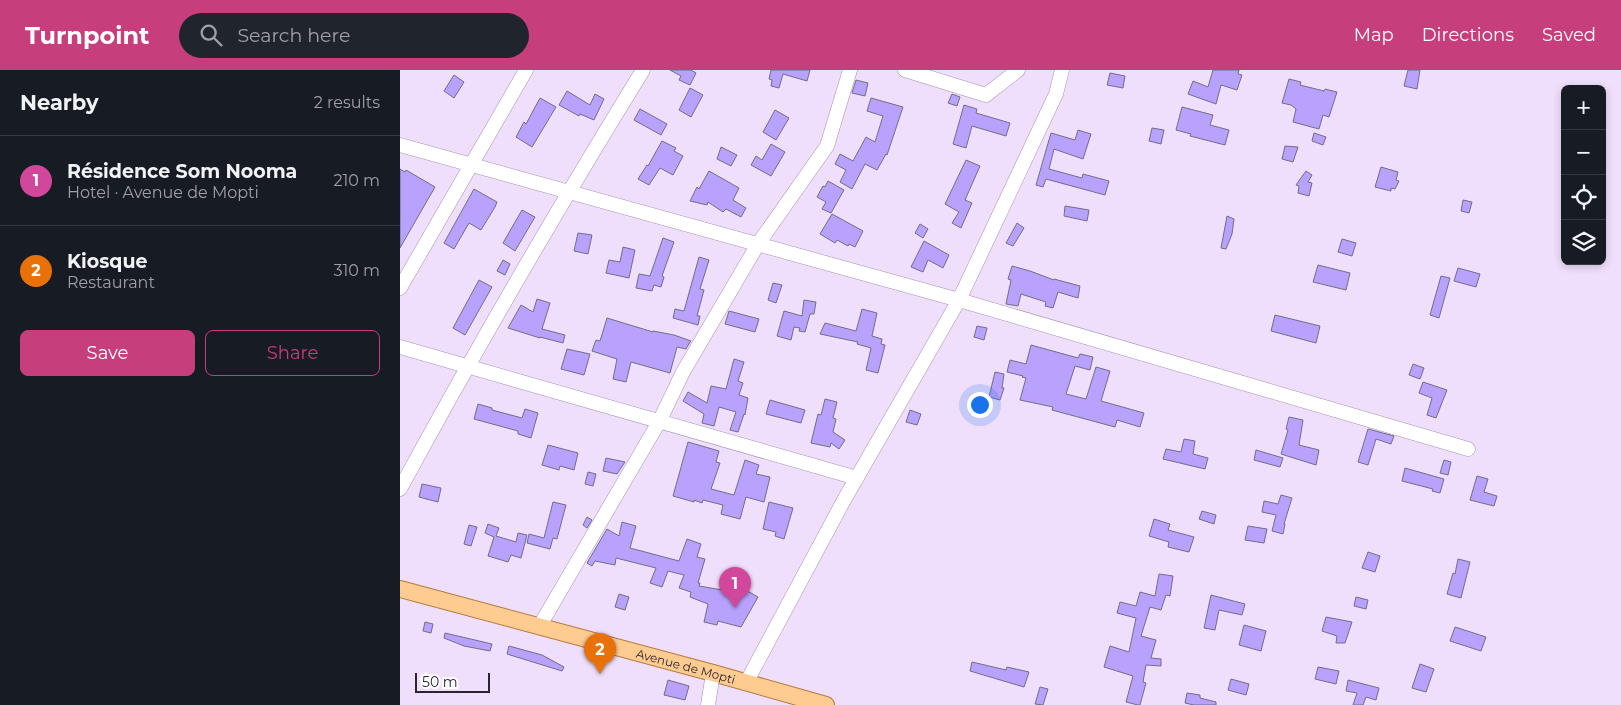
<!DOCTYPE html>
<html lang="en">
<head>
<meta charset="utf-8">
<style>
	body { margin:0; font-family:Montserrat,sans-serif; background:#20242c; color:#f1f3f6 }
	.controls { position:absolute; right:15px; top:15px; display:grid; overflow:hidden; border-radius:8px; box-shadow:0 2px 8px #0003 }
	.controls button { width:45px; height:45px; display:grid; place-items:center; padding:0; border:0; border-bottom:1px solid #363941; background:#171b24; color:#f1f3f6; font:25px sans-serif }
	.scale { position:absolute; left:15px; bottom:12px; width:75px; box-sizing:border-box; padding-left:5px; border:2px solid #2b242f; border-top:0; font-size:14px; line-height:18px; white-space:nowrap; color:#2b242f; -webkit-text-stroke:4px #fff; paint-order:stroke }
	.you { position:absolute; left:579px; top:334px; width:18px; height:18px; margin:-12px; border:4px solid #fff; border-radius:50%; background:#1a73e8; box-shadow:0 0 0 8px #1a73e833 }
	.badge { display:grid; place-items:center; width:32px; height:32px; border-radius:50%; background:#c63e7b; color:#fff; font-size:16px; font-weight:700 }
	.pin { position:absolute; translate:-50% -41px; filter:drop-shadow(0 1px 2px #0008) }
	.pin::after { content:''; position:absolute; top:26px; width:18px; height:15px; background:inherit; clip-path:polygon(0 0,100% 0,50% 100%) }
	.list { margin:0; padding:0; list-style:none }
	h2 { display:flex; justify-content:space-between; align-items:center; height:65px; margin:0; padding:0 20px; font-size:21px }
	h2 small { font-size:16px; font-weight:400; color:#9ea1a6 }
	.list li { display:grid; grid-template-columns:32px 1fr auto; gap:15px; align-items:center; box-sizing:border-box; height:90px; padding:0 20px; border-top:1px solid #363941 }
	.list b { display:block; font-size:19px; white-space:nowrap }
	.list p { margin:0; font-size:16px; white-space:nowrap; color:#9ea1a6 }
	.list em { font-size:16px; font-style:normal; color:#9ea1a6 }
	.actions { display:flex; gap:10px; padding:15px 20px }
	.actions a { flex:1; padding:11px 0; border:1px solid #c63e7b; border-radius:8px; text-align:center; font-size:18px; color:#c63e7b }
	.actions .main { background:#c63e7b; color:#fff }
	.icon { flex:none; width:28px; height:28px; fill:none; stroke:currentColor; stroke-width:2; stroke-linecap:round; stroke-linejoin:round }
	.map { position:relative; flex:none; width:1221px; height:635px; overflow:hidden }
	header { display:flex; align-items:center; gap:30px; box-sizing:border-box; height:70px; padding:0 25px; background:#c63e7b; color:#fff }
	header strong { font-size:24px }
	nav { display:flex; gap:28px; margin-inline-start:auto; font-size:18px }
	.search { width:350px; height:45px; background:#20242c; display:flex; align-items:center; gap:12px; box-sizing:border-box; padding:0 18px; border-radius:28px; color:#9ea1a6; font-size:19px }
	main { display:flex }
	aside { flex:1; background:#171b24 }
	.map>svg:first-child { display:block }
</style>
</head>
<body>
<header>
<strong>Turnpoint</strong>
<div class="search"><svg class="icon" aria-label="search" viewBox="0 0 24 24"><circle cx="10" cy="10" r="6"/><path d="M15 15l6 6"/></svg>Search here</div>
<nav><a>Map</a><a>Directions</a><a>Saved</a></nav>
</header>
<main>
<aside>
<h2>Nearby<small>2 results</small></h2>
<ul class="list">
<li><span class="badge" style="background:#d1479c">1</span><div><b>Résidence Som Nooma</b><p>Hotel · Avenue de Mopti</p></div><em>210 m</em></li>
<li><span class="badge" style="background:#e8710a">2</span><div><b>Kiosque</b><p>Restaurant</p></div><em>310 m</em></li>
</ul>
<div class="actions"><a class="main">Save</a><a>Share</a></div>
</aside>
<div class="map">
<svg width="1221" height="635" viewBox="0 0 1221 635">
	<rect width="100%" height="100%" fill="#f0dffc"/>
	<path fill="#b8a2fd" stroke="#726c87" d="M270,0H291L296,3L290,15L279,10L281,6Z
		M371,0H410L407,11L383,4L379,18L371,16L372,10L369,9Z
		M813,0H839L838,4L842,5L837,20L821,15L816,34L788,24L793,11L808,17Z
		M1008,0H1020L1017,19L1004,16Z
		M710,3L725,6L723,18L707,15Z
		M54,5L64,12L54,28L44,21Z
		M889,9L901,12L900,15L924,21L925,19L937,22L929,47L923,45L919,59L893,52L896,39L891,35L882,33Z
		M456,10L468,13L465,26L452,23Z
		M290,18L303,25L291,47L279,40Z
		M167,21L190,35L195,24L204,29L194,50L180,44L179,46L159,35Z
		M552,24L560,27L557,36L548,33Z
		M140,28L156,37L132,77L116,67L124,52L126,54Z
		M471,28L503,37L487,85L486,84L477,100L465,94L452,119L440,112L446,100L435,94L440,84L453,91L466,67L475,72L483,46L467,41Z
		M564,35L577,39L576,43L610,53L606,66L572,56L566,78L553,74Z
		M782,37L813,45L810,55L829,60L825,75L790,66L791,64L776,60Z
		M240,39L267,54L261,65L234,50Z
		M375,40L389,48L376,70L363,62Z
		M752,58L764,60L761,74L749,71Z
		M678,60L691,64L683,89L654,79L649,99L682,108L683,104L709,111L705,125L646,109L643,117L636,115L651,63L675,70Z
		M914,63L926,67L923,75L912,71Z
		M262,71L276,78L274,81L283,86L273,105L260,98L249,115L238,109L247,95L248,96Z
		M371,74L385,82L371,106L351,95L356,86L362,90Z
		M885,76L898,77L893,92L882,89Z
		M321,77L337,85L331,96L317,89Z
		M566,90L580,96L565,130L572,133L561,158L552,153L559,142L545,134Z
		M981,97L998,102L996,110L999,111L995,119L991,118V121L975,117Z
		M0,99L5,102L6,100L35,117L0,178Z
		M309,101L339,118L333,130L346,138L341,147L326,139L323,142L308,132L307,135L290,131L297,117L299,119Z
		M906,101L912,105L908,112L912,113L909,126L898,123L899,116L896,115Z
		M428,111L444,120L431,143L422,139L426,132L417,127L423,116L425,117Z
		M74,119L97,132L95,137L81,160L69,153L54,179L44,173Z
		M1063,130L1072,132L1069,143L1061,141Z
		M665,136L689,140L687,151L664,146Z
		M122,140L135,147L115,181L103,173Z
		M432,144L463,161L455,177L449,174L448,176L437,170L435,173L420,164Z
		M827,146L834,149L832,164L826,179L821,178Z
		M617,153L624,158L613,176L606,173Z
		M520,154L528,159L523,168L515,163Z
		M178,163L192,165L188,184L174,181Z
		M263,168L274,172L262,206L264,207L261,217L254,215L252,221L236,218L239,204L250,206Z
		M942,169L956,173L952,186L938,182Z
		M524,171L549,185L543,198L528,190L523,202L511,197Z
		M223,177L235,180L229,208L206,203L209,190L220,192Z
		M299,187L309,190L300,219L304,220L297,246H300L298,255L273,248L275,239L284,241Z
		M103,190L110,194L105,205L97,201Z
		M918,195L950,203L946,220L913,212Z
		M612,196L630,201L654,210V209L680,216L678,228L658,222L653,238L645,236L646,232L621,224L618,236L606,234L611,210L608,209Z
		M1058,198L1080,204L1076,217L1054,211Z
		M1041,206L1050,208L1039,248L1030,245Z
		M79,210L92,217L65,265L53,258Z
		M373,213L382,215L376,233L368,230Z
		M137,229L150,233L142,259L165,265L163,273L140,267V268L108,258L121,235L133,242Z
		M404,230L416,232L414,244H410L405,262L399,261L400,258L394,257L391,270L377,266L384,241L402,246Z
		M462,239L477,243L472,266L482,269L481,274L485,275L478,303L466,300L471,278L457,274L458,272L420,264L425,253L456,261Z
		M329,241L359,249L355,262L325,254Z
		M875,245L920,256L916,273L871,261Z
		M207,248L253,262V261L274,265L291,271L290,272L286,279L277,277L270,303L231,292L226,312L213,309L217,289L192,281L196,270L200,271Z
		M577,256L587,258L584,270L574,267Z
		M631,275L678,288L680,284L693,287L690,300L675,296L666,324L686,329L696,297L710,301L701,331L744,343L740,357L717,350L715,357L652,340L653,337L620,330L626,308L622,307L623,306L607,302L610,290L626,294Z
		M167,279L190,284L184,305L161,299Z
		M334,289L344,292L338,311L343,313L339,325L348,328L345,345L344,344L338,362L330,360L336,342L319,337L314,356L302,353L304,344L283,331L288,322L307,333L311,316L326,319Z
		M1013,294L1024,298L1020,309L1009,305Z
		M595,302L604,304L602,318H604L600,330L589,327Z
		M1023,312L1047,320L1036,348L1027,345L1032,328L1019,323Z
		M425,329L437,332L433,348L436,349L433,362L445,370L439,379L431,373L430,377L411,373L418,344L421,345Z
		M370,330L405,340L401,353L366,344Z
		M78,334L92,338V340L122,348L125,339L138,343L131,368L118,364V361L74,349Z
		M510,340L521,344L517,355L506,352Z
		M889,347L903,350L899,375L919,380L916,395L881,384L888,360L886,359Z
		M968,359L994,366L991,374L976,369L968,395L958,392Z
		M784,369L795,371L793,384L808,388L805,399L763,389L766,379L781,382Z
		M288,372L319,381L316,392L320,393L311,419L334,425L345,390L359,395L356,404L370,407L364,432L346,427L340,449L321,444L323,435L303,430L302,433L294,430V432L273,426Z
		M148,375L178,383L174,400L160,396L159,400L142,395Z
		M856,380L883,388L880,397L854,390Z
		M206,388L225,392L217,404L203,401Z
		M1044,390L1051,392L1048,405L1040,403Z
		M1005,398L1044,409L1040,423L1032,421L1033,419L1002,411Z
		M188,402L196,404L193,416L185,414Z
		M1077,406L1088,409L1084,422L1097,426L1094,436L1070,430Z
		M22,414L41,418L38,432L19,427Z
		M881,425L892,428L884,454H885L883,464L872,461L876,445L862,442L864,431L878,434Z
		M153,432L166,435L157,469L153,468L150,479L127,473L129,464L144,468Z
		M369,432L393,438L384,469L375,466L376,462L363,459Z
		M802,441L816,445L814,454L799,449Z
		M187,447L192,450L187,458L183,455Z
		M754,449L770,454L768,460L794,467L789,482L768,477L769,472L749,466Z
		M222,452L236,456L230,478L279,491L287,469L301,474L297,487L305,489L298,513H300L299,516L340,523L344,519L358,527L341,557L318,551L317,555L304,552L308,534L290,527L291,522L279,518L284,505L268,501L262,517L250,513L256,498L216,488L215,495L195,491L192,496L187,493L207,459L219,466Z
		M88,454L99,458L96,466L116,472L118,463L127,465L121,488L111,485L108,492L88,486L94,467L85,463Z
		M69,455L77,457L71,476L64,474Z
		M848,456L867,459L864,473L845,470Z
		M968,482L980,486L975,502L962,498Z
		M1058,489L1070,492L1061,528L1047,524L1053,503L1055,504Z
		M759,504L773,506L770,526L766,525L761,540L750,537L741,566L756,570L751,588L761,589V596L746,595L743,612L746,613L740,635H738L726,632L733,606L704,597L710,576L729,582L736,548L717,543L720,532L736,536L740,522L755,526Z
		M219,524L229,527L225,540L215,537Z
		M811,525L845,534L842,545L819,540L815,560L804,558Z
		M956,527L968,530L966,539L954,536Z
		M926,547L952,552L945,573H936L937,566L922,561Z
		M25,552L33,554L31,563L23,561Z
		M844,555L866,561L861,581L839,575Z
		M1055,557L1086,567L1081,581L1050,571Z
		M45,563L92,574L90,581L64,576L44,568Z
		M109,576L142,585L164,597L162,601L107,584Z
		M572,592L606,600L607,597L629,602L624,617L570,601Z
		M1020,594L1034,599L1026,622L1012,618Z
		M918,597L939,601L936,614L915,609Z
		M831,609L849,614L846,625L828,620Z
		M268,610L289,616L285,630L264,625Z
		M948,610L979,618L976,630L966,627L963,635H953L957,623L946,621Z
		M640,617L648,619L643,635L635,634Z
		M787,623L800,625V628L816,632V635H794L785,633Z"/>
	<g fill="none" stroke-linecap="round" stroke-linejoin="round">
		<defs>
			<path id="minor" d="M505,0L586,25L618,0
				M0,75L559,230L1068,379
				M0,218L126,0
				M0,277L457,408
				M0,419C77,277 158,138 243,0
				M139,557L259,352L283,302L358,174L427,76L450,0
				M346,613L444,430L559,230L656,24L662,0
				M308,635L313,603"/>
			<g id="major">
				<path id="s1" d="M0,519L313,603L426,635"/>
			</g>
		</defs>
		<use href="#minor" stroke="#a393ae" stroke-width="15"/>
		<use href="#major" stroke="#b47a3f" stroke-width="18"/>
		<use href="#minor" stroke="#fff" stroke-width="14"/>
		<use href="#major" stroke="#fecb91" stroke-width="16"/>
	</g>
	<g text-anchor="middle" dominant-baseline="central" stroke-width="4" stroke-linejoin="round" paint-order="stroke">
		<g font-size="12" fill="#2b242f" stroke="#fff">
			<text stroke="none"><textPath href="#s1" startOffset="296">Avenue de Mopti</textPath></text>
		</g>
	</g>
</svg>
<div class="controls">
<button>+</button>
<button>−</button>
<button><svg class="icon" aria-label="locate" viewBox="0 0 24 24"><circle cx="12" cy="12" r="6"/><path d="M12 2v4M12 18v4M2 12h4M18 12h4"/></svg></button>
<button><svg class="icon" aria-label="layers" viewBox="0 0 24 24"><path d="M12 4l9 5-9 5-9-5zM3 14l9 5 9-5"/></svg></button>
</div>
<div class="scale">50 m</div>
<div class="you"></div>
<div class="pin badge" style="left:335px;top:538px;background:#d1479c">1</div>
<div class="pin badge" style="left:200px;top:604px;background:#e8710a">2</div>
</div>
</main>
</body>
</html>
